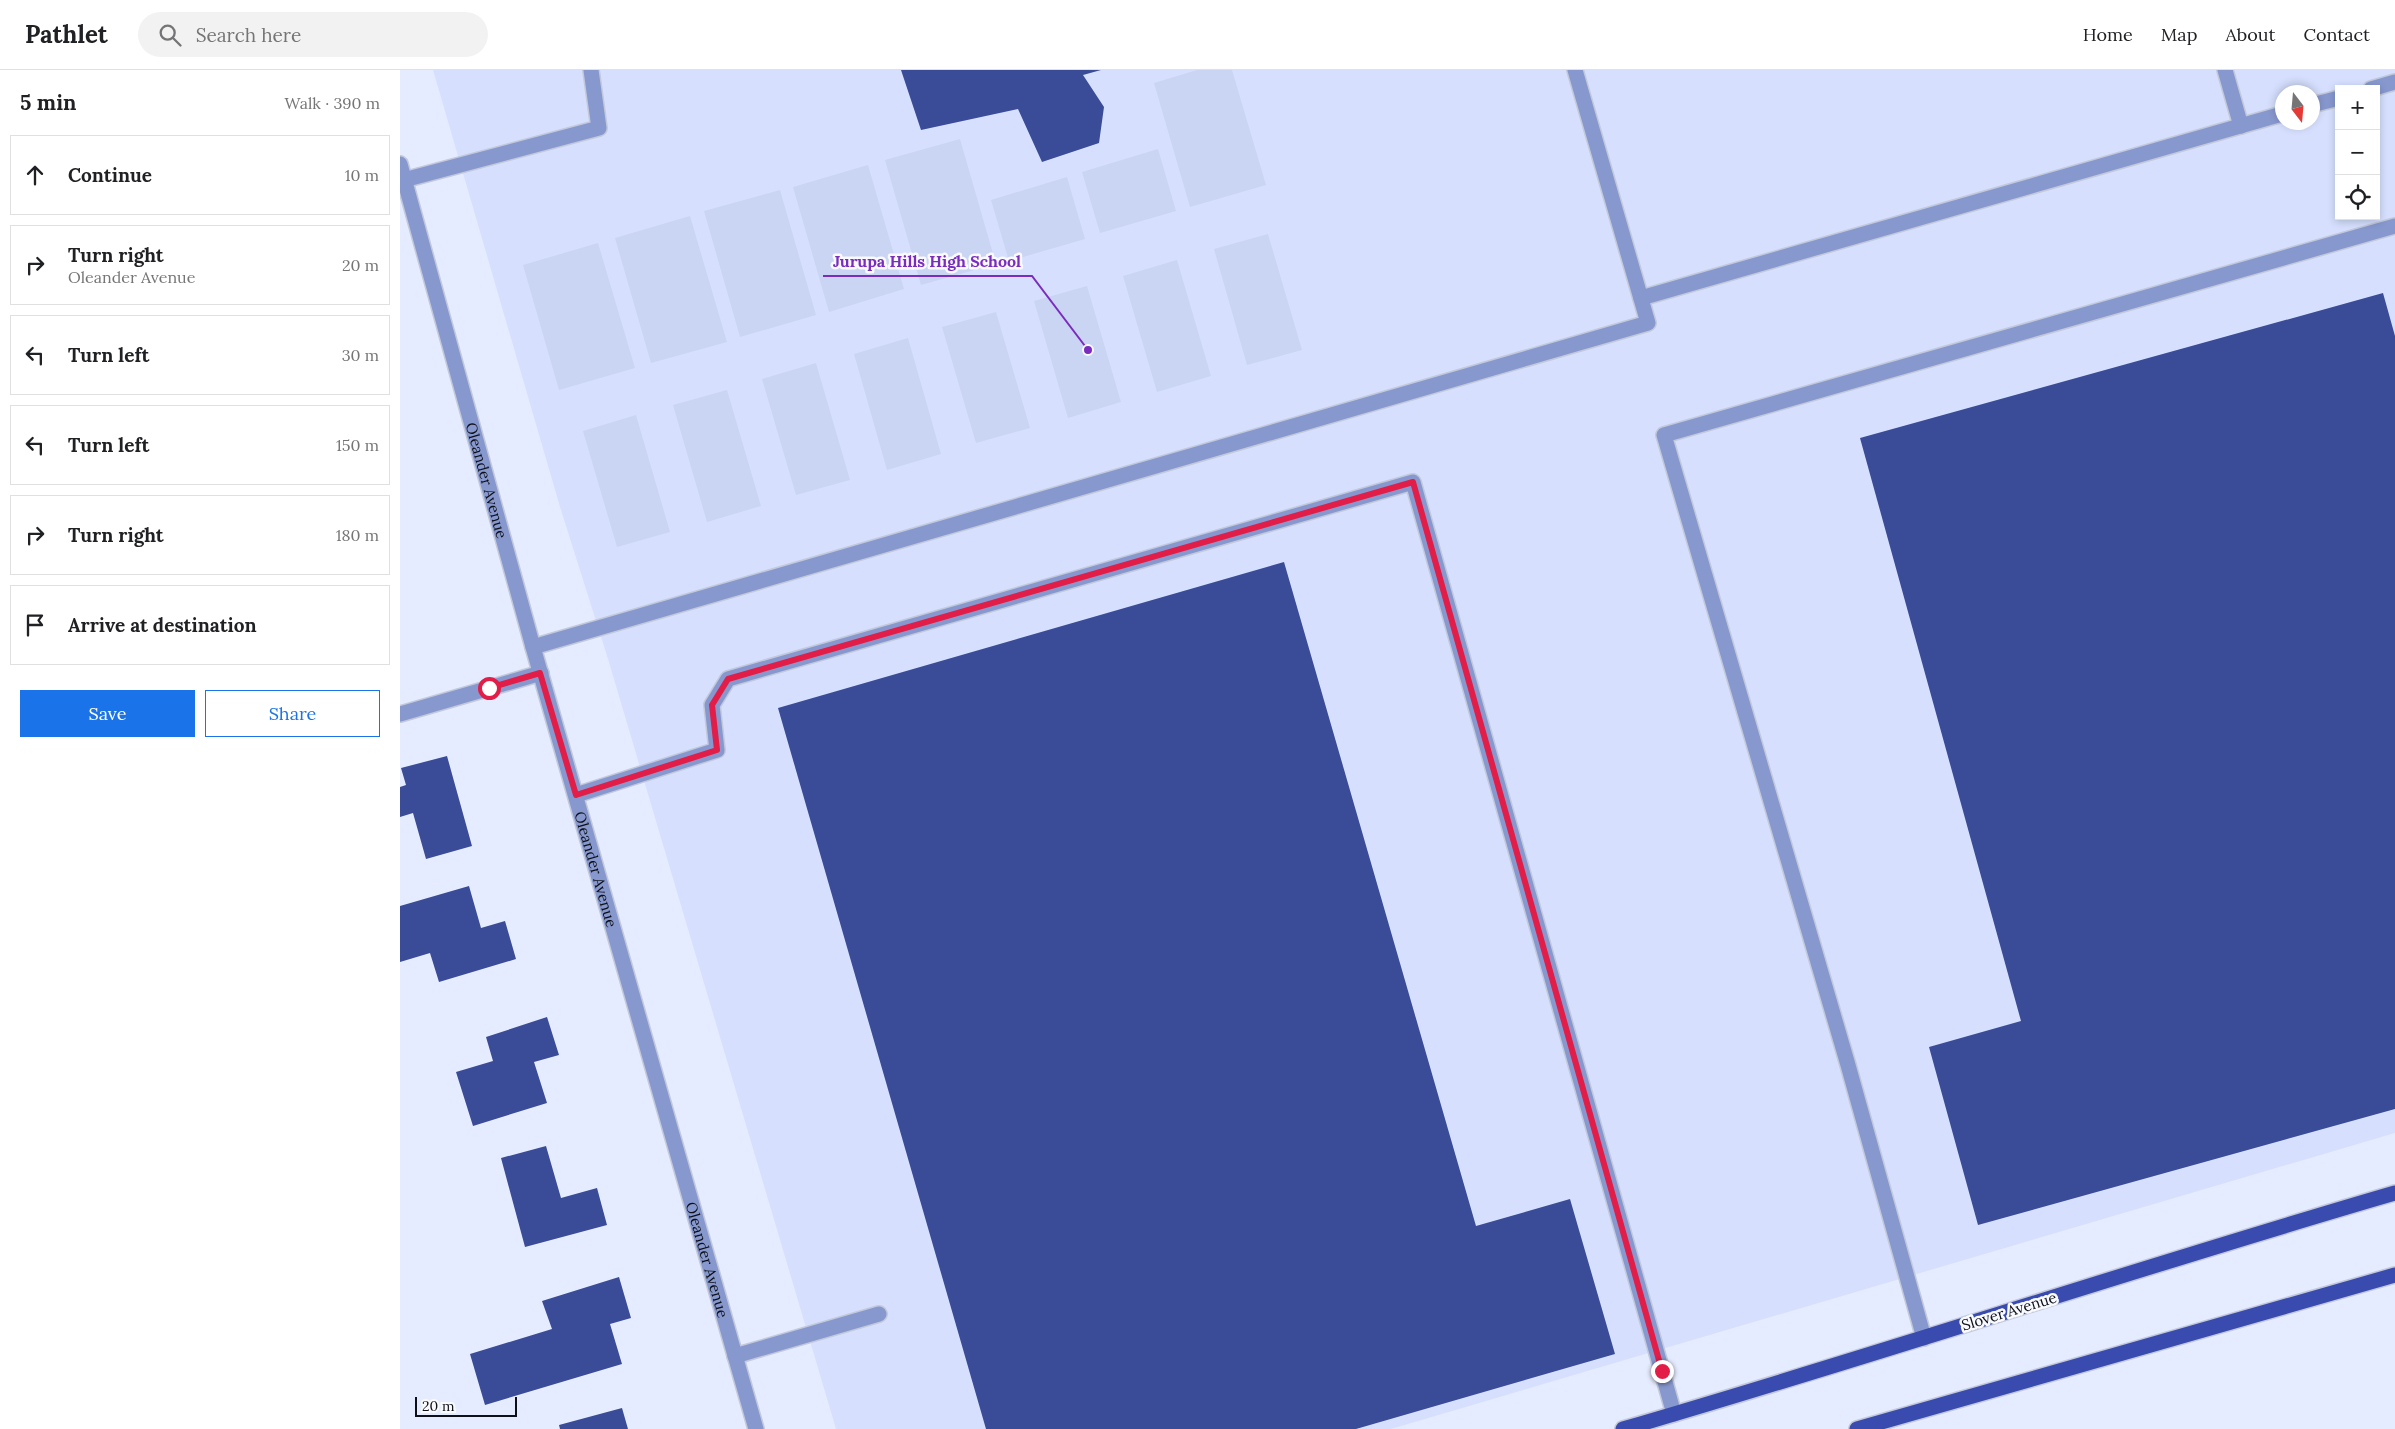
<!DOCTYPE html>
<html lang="en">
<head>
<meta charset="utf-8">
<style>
	body { margin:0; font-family:Lora,serif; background:#f2f2f2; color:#202124 }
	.controls { position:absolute; right:15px; top:15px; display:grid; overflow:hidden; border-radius:0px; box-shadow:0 2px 8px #0003 }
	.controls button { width:45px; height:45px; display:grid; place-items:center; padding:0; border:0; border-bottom:1px solid #e0e0e0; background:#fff; color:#202124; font:25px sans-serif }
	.compass { position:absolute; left:1875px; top:15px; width:45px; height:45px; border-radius:50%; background:#fff; box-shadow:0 2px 8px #0003; rotate:164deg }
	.scale { position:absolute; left:15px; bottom:12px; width:102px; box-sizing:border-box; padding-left:5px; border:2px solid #0d1017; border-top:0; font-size:14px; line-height:18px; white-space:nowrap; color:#0d1017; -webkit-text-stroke:4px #f8fafe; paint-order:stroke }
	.stop { position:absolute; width:15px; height:15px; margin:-11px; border:4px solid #e11d48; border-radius:50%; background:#fff }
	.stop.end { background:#e11d48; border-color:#fff; box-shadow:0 1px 5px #0008 }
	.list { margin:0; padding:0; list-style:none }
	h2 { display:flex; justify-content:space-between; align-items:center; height:65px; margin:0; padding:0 20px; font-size:21px }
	h2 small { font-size:16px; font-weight:400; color:#757577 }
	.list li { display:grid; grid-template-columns:32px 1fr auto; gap:15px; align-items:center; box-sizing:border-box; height:80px; margin:0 10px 10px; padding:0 10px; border:1px solid #e0e0e0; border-radius:0px }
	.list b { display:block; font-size:19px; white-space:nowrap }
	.list p { margin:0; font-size:16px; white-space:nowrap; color:#757577 }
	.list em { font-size:16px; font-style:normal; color:#757577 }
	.actions { display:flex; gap:10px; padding:15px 20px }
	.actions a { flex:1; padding:11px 0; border:1px solid #1a73e8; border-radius:0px; text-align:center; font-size:18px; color:#1a73e8 }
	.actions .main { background:#1a73e8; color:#fff }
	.icon { flex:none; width:28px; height:28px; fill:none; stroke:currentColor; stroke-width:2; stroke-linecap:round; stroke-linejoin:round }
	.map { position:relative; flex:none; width:1995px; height:1359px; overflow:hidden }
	header { display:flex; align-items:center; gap:30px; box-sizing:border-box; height:70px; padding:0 25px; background:#fff; border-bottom:1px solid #e0e0e0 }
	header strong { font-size:24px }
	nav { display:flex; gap:28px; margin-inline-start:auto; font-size:18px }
	.search { width:350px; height:45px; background:#f2f2f2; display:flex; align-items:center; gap:12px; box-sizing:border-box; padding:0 18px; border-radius:28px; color:#757577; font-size:19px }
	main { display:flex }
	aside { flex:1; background:#fff }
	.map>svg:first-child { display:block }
</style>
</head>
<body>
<header>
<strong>Pathlet</strong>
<div class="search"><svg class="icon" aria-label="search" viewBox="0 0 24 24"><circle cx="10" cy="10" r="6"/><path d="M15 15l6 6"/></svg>Search here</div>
<nav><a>Home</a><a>Map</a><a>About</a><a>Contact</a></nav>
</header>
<main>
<aside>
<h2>5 min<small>Walk · 390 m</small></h2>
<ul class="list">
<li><svg class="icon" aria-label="ahead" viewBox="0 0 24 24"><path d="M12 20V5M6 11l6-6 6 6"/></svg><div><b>Continue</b></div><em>10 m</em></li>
<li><svg class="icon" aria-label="right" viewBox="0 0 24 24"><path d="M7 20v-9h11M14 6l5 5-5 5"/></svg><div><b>Turn right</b><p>Oleander Avenue</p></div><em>20 m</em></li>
<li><svg class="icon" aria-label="left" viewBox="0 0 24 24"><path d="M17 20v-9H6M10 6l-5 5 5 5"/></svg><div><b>Turn left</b></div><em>30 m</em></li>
<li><svg class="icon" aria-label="left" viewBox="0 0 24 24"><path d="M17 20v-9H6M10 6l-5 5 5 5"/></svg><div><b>Turn left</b></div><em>150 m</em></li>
<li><svg class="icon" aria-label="right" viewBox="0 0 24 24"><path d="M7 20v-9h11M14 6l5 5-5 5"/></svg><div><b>Turn right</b></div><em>180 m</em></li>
<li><svg class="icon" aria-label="arrive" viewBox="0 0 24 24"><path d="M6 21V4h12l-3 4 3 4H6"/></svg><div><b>Arrive at destination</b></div></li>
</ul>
<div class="actions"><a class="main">Save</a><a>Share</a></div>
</aside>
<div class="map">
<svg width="1995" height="1359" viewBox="0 0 1995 1359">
	<rect width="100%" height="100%" fill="#e6ecff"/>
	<path fill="#d6e0fe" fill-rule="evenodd" d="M33,0H1995V1063L991,1359H436L208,589L160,437ZM1939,19H1976V146H1939ZM1882,22H1912V52H1882Z"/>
	<path fill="#cad4f3" d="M797,0H832L866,115L790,137L754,13Z
		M560,69L596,194L521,215L485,90Z
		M758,79L776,141L700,163L682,102Z
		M468,95L504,219L429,242L393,117Z
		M667,107L685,169L609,191L591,130Z
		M380,120L416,245L340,267L304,141Z
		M290,146L327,272L251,293L215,168Z
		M868,164L902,280L847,295L814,179Z
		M198,173L235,298L159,320L123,195Z
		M777,190L811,306L757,322L723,206Z
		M687,216L721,332L668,348L634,231Z
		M596,242L630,358L576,373L542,257Z
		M508,268L541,384L487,400L454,284Z
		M416,293L450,410L396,425L362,309Z
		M327,320L361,436L307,452L273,335Z
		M236,345L270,462L217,477L183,361Z"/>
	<path fill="#3a4b98" d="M501,0H701L683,5L704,37L699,73L642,92L618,39L521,60Z
		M1983,223L1995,266V1039L1578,1155L1529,977L1621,951L1460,368Z
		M884,492L1076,1156L1170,1129L1215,1284L956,1359H586L378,638Z
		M47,686L72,776L26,789L13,743L0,747V717L6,715L1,698Z
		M69,816L81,858L105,851L116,889L39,912L30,883L0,892V836Z
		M147,947L159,985L134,992L147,1033L73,1056L56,1002L93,991L86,967Z
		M146,1076L161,1128L197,1118L207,1155L125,1177L101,1088Z
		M219,1207L231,1248L210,1254L222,1294L85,1335L70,1284L152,1259L142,1231Z
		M222,1338L228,1359H160L159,1355Z"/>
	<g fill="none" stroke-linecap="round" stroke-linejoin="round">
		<defs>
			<g id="minor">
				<path d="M1825,0L1841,56"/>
				<path d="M1971,19L1995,12"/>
				<path d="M1912,35L1939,28"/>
				<path id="s1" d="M0,94L133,577L356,1359"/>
				<path d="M0,111L199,58L191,0"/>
				<path d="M1241,228L1882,44"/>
				<path d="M133,577L1248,253L1175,0"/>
				<path d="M0,644L141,603"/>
				<path d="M176,725L317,680L312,635L328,609L1013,412L1274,1344"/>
				<path d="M1524,1268L1448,995L1264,365L1995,156"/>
				<path d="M335,1286L479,1244"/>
			</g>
			<path id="major" d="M1223,1359C1481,1284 1737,1198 1995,1123
				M1457,1359L1995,1205"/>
		</defs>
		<use href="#minor" stroke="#c3c9da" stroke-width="18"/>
		<use href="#major" stroke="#c3c9da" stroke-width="18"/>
		<use href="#minor" stroke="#8798cf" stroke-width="15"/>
		<use href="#major" stroke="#394bae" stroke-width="15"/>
	</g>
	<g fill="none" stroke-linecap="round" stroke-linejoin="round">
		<path stroke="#e11d48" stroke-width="6" d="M89,618L140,603L176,725L317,680L312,635L328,609L1013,412L1262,1301"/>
	</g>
	<g text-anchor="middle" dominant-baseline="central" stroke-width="5" stroke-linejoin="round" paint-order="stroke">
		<g font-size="15" fill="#0d1017" stroke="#f8fafe">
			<text stroke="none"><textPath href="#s1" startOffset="328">Oleander Avenue</textPath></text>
			<text stroke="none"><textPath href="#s1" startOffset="732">Oleander Avenue</textPath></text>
			<text stroke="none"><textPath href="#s1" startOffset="1138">Oleander Avenue</textPath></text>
			<text transform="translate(1609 1241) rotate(-17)">Slover Avenue</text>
		</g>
	</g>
	<path fill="none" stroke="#7b2cbf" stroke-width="2" d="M688 280L632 206H423"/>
	<circle fill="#7b2cbf" stroke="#f8fafe" stroke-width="2" cx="688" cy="280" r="5"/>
	<g font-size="16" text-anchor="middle" font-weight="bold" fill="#7b2cbf" stroke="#f8fafe" stroke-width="5" stroke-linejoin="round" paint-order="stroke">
		<text x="527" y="197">Jurupa Hills High School</text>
	</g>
</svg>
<div class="controls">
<button>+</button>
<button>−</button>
<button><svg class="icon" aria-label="locate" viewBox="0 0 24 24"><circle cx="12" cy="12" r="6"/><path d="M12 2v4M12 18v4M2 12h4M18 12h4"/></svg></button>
</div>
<svg class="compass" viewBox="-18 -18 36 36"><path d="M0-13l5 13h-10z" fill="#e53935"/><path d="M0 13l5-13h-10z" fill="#757577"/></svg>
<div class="scale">20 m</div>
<div class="stop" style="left:89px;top:618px"></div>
<div class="stop end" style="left:1262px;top:1301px"></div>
</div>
</main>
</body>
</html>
